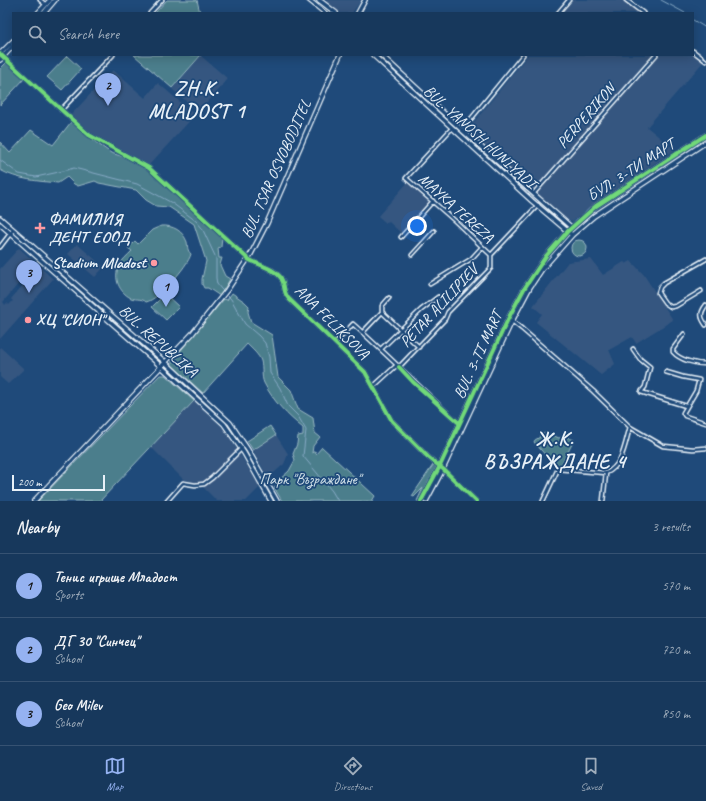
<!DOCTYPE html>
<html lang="en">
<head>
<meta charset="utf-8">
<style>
	body { margin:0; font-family:Caveat,sans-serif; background:#203f62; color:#f1f3f6 }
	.scale { position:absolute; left:12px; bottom:10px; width:93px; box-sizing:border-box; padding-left:4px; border:2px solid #e8f1f8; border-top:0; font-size:11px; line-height:14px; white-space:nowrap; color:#e8f1f8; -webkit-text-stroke:3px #1f4a7a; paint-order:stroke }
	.you { position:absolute; left:417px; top:226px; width:14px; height:14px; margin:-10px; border:3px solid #fff; border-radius:50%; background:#1a73e8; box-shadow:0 0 0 6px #1a73e833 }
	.badge { display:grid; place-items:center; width:26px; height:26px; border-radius:50%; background:#95b2f1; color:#111; font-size:13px; font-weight:700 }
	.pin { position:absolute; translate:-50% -33px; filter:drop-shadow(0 1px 2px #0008) }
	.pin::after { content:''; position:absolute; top:21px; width:14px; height:12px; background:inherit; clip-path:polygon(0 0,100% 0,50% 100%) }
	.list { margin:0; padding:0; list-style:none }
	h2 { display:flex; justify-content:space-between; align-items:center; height:52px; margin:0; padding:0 16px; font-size:17px }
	h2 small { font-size:13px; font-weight:400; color:#9eacbb }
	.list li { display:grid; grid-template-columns:26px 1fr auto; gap:12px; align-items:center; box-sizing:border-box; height:64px; padding:0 16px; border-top:1px solid #365272 }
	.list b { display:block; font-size:15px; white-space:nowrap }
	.list p { margin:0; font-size:13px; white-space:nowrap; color:#9eacbb }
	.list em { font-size:13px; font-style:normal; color:#9eacbb }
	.icon { flex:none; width:22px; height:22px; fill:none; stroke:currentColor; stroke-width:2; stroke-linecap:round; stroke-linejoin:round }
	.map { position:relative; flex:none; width:706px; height:501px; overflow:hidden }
	.search { position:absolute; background:#17385c; box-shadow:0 2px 10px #0003; left:12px; right:12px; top:12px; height:44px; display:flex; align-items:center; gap:10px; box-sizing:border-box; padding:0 14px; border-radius:0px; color:#9eacbb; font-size:15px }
	.sheet { height:244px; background:#17385c }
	nav { display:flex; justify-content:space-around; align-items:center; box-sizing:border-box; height:56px; border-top:1px solid #365272; background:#17385c; font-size:11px; color:#9eacbb }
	nav a { display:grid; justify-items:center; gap:2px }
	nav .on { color:#95b2f1 }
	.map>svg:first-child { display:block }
</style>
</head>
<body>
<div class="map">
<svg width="706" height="501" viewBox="0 0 706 501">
	<rect width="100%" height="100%" fill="#1f4a7a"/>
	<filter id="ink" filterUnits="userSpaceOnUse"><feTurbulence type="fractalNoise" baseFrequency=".025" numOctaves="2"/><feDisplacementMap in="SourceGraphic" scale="8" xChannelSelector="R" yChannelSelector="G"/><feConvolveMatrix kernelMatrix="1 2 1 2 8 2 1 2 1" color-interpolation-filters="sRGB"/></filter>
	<g filter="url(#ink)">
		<path fill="#365780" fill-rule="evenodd" d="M324,0H361L352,13H341Z
			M572,0H622L640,13H562Z
			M693,54L703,62L647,127L675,150L599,200L572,222L565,218L467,131L528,55H693Z
			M201,56L228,79L199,112L172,89Z
			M113,70L145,98L158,83L195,115L149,165L91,133L71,115Z
			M409,181L431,201L401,233L388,221L386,223L378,216Z
			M77,244L104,267L95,277L68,254Z
			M19,248L53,279L0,339V269ZM23,268L26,270L24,272L28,275L33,269L36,272L34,274L35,276L26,286L24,284L11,299L13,301L9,305L7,303L5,305L3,302L24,277L21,275L18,279L16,277Z
			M591,259L603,275L624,262L626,264L631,261L644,275L673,320L636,343L632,337L609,350L615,364L601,375L536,322L542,314L533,306L568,262Z
			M0,347L24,369L8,384L0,377Z
			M194,401L225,430L260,487L246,501H217L199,483L184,480L151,447Z
			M276,435L288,454L284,464L268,478L253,450Z"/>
		<path fill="#4b7e8c" stroke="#9ab8c2" d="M167,0H197L200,13H155Z
			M134,55H201L172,88Z
			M67,56L81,69L62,90L47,77Z
			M6,63L9,64L25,78L0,105V69Z
			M71,122L88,137L111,153L124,157L151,172L222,237L221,247L218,248L219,258H222L220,265L225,276L230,279L220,296L208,288H204L202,284V279L206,261L194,224L169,207L156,206L146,200L136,190L99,183L95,181L78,186L74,184L67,177L58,183C38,181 18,180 0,170V142L10,153L31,130L53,145Z
			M161,226C173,225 183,231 187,242C188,248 187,250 191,254C188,266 158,300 146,302C142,298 137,300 131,298C119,292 113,278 119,266C122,260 127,256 132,251L128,248L135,241L138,244L152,230Z
			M20,236L159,357L156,362L17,239Z
			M571 248a8 8 0 1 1 16 0a8 8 0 1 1-16 0Z
			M232,293L245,302L249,306L248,312L251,322L272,335L278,377L291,390L298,409L313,418L315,433L320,437L313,446L312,453L315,451L316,454L322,447L375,496L372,501H282L275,489V486L277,485L279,480L289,471L295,460L293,454L297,444L298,436L303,435V428C288,416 273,401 264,383C261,376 263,369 261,361C259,355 252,349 247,344L203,393L172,365V361L224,299L227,300Z
			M165,294L179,307L166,320L152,307Z
			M160,375H165L194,401L100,501H38Z
			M270,426L276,435L253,450L247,441Z
			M547,433L559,438L567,437L574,440L561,466L556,467L534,442L535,440L540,437V434Z
			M433,465H436L437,469L420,501H417L423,488L414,497L412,496Z"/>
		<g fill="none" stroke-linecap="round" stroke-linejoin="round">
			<path stroke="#87aac6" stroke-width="1" d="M661,0L685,13
				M693,20L706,28
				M0,160L19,174L36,177L59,172L74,168L137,184L172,203L196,221L202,228L216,258V278L217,284L221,289L231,299L245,324L259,336L265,343L269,357L270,373L280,388L288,406L298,416L306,430L303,456L332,491L338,501"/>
			<defs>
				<path id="street" d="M40,0L46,5
					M626,0L643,13
					M150,13L162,0
					M558,13L569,0
					M693,51L706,61
					M0,54L89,135L149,168L248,259C258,265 274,268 281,278C286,286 282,291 289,299L365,372L392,421L428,457L443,469L476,501
					M61,110L113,55
					M452,128L406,178L455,221L491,255
					M462,130L523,55
					M534,193L656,55
					M401,237L433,201
					M0,247L13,230
					M412,255L434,231
					M430,284L471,259L482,247
					M701,291L676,306L671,307L665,303L658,293L660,287L664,283L706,259
					M389,298L382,306V312L419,347
					M706,305C700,313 700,317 706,325
					M512,321L522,329L593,391L630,427C625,443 623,466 606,473L558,469L543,501
					M363,332L382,312
					M684,334L673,349V352C680,360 695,364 706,364
					M335,343L353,324C389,356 423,391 459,423
					M381,349L421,310L438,297
					M633,349L640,359L650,367L645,387L641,392L686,406
					M399,367L445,319L448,312L491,268V255L538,205
					M666,372L683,377L699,380L696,391L683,413L685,416L706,423
					M374,386L397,365
					M630,427L663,446L693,449L706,448
					M167,501L183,483L195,485L204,484L212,478L242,448
					M603,501L606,473"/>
				<path id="secondary" d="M309,0L325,13
					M319,0L336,13
					M38,13L50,0
					M44,13L55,0
					M358,13L365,0
					M0,54L13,41
					M373,55L532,201L572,235
					M381,55L462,130L572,228
					M0,60L13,46
					M0,218L165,362L230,423L248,450L277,501
					M0,224L156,362L224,424L244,453L271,501
					M34,501L192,334L227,290L251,254L267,223L340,55
					M421,501L440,466L509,317L524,289L546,256L568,231L596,206L706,135
					M426,501L443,469L512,321L530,287L542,269L572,235L594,216L706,142"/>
			</defs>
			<use href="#street" stroke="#e8f1f8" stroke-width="5.5"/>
			<use href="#secondary" stroke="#e8f1f8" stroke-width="6"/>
			<use href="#street" stroke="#1f4a7a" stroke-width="2.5"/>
			<use href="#secondary" stroke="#1f4a7a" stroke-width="3.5"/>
			<defs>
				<path id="cycleway" d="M0,54L89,135L149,168L248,259C258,265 274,268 281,278C286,286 282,291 289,299L365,372L392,421L428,457L443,469L476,501
					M399,367L413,382L459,423
					M421,501L440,466L509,317L524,289L546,256L568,231L596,206L706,135"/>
			</defs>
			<use href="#cycleway" stroke="#1f4a7a" stroke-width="6"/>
			<use href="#cycleway" stroke="#71d979" stroke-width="4"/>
		</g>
	</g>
	<g fill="#ff9aa2" stroke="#1f4a7a" stroke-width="1.5">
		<path d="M38 222h4v4h4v4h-4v4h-4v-4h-4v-4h4z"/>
		<circle cx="154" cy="263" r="4"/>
		<circle cx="28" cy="320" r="4"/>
	</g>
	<g text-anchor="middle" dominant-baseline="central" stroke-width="3.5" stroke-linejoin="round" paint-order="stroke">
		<g font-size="16" fill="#e8f1f8" stroke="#1f4a7a">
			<text transform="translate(586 116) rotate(-49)">PERPERIKON</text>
			<text transform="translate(480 137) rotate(42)">BUL. YANOSH HUNIYADI</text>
			<text transform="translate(276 169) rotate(-66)">BUL. TSAR OSVOBODITEL</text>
			<text transform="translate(631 170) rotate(-33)">БУЛ. 3-ТИ МАРТ</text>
			<text transform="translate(456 208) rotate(42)">MAYKA TEREZA</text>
			<text transform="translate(439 306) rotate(-47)">PETAR ALILIPIEV</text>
			<text transform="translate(332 322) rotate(45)">ANA FELIKSOVA</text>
			<text transform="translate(158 341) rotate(42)">BUL. REPUBLIKA</text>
			<text transform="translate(478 355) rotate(-65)">BUL. 3-TI MART</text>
		</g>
		<g font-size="16" font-weight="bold" fill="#e8f1f8" stroke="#1f4a7a" text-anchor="start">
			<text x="49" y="219">ФАМИЛИЯ<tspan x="49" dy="18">ДЕНТ ЕООД</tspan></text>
			<text x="146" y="263" text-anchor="end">Stadium Mladost</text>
			<text x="36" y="320">ХЦ "СИОН"</text>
		</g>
		<g font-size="16" fill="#d0e0e8" stroke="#1f4a7a">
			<text x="310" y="479">Парк "Възраждане"</text>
		</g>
		<g font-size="20" font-weight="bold" letter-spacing="1" fill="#e8f1f8" stroke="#1f4a7a">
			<text x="197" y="88">ZH.K.<tspan x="197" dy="23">MLADOST 1</tspan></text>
			<text x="555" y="438">Ж.К.<tspan x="555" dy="23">ВЪЗРАЖДАНЕ 4</tspan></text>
		</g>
	</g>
</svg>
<div class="scale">200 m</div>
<div class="you"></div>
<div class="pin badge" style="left:166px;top:307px">1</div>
<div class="pin badge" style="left:108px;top:106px">2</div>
<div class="pin badge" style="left:29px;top:293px">3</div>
<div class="search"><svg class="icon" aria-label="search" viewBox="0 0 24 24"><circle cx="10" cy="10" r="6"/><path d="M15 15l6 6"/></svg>Search here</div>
</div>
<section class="sheet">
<h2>Nearby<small>3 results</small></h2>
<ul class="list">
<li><span class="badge">1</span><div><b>Тенис игрище Младост</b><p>Sports</p></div><em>570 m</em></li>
<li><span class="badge">2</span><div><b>ДГ 30 &quot;Синчец&quot;</b><p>School</p></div><em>720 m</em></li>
<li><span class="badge">3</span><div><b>Geo Milev</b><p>School</p></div><em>850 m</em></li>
</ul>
</section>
<nav>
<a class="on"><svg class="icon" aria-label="map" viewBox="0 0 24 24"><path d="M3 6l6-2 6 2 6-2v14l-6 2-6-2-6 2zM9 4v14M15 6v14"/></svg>Map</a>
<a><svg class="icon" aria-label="directions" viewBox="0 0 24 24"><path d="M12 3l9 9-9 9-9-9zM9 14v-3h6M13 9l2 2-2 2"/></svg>Directions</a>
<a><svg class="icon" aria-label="saved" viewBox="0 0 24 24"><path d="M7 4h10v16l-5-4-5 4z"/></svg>Saved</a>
</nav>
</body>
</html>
